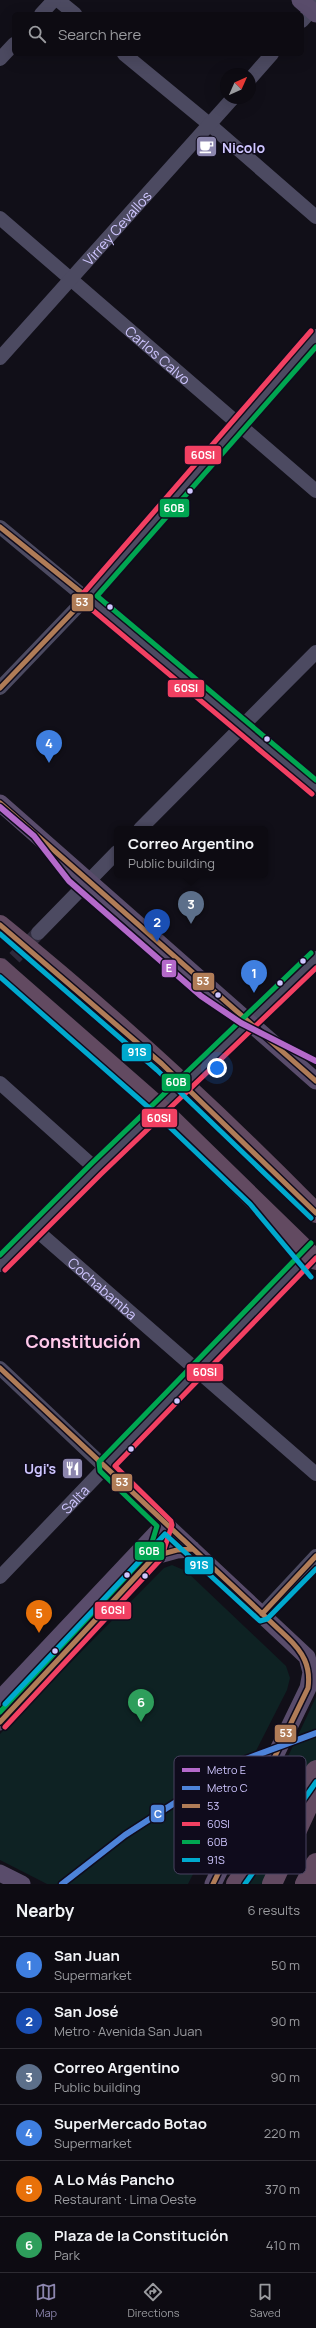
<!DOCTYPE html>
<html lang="en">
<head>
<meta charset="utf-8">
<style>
	body { margin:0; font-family:Manrope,sans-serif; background:#16141b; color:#f1f3f6 }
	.compass { position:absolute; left:220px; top:68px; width:36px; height:36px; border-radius:50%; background:#0d0b12; box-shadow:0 4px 16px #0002; rotate:45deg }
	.you { position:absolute; left:217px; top:1068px; width:14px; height:14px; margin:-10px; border:3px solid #fff; border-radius:50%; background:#1a73e8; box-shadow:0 0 0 6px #1a73e833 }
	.badge { display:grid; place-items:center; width:26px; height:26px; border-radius:50%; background:#8c86ae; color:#fff; font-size:13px; font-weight:700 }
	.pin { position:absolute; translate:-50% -33px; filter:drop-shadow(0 1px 2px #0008) }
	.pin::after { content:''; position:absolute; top:21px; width:14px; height:12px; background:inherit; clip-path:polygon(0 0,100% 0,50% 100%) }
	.popup { position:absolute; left:114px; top:826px; width:154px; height:52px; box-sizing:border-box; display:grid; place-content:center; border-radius:6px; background:#0d0b12; filter:drop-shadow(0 1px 3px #0005); font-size:13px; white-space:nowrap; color:#9a9b9f }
	.popup b { font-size:15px; color:#f1f3f6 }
	.popup::after { content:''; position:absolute; left:50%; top:100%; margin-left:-8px; border:8px solid transparent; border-top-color:#0d0b12 }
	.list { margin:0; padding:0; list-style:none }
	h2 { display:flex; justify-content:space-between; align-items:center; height:52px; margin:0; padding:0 16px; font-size:17px }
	h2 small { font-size:13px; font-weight:400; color:#9a9b9f }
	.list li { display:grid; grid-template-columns:26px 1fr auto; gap:12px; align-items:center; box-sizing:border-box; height:56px; padding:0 16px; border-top:1px solid #2d2b32 }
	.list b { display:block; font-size:15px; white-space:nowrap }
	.list p { margin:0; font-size:13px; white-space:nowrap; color:#9a9b9f }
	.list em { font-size:13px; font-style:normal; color:#9a9b9f }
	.icon { flex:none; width:22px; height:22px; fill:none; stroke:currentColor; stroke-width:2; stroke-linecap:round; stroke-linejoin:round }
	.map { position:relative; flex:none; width:316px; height:1884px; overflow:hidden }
	.search { position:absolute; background:#0d0b12; box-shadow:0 4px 16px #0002; left:12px; right:12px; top:12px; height:44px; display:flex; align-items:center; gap:10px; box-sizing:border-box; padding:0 14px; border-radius:6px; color:#9a9b9f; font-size:15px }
	.sheet { height:388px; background:#0d0b12 }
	nav { display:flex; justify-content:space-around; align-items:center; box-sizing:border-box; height:56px; border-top:1px solid #2d2b32; background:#0d0b12; font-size:11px; color:#9a9b9f }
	nav a { display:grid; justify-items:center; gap:2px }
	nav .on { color:#8c86ae }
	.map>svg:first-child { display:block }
</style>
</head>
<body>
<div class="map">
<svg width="316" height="1884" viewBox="0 0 316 1884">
	<rect width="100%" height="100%" fill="#110f18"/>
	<path fill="#0e2223" d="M172,1565L186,1571L286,1666L290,1678L287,1690L188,1884H47L0,1860V1734L164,1568Z
		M316,1697V1762L228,1884Z
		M308,1790L268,1884H239Z"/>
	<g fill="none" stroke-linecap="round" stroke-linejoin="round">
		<path stroke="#2e2a3b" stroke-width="14" stroke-dasharray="14 7" stroke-linecap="butt" d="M0,973L38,933"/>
		<g stroke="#4c4a61" stroke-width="14">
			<path d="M58,0L75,14"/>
			<path d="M41,14L54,0"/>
			<path d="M302,21L316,5"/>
			<path d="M124,54L209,124L316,217"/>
			<path d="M0,59L14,44"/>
			<path d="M250,79L272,54"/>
			<path id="s1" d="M0,218L316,491"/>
			<path id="s2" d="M0,358L233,98"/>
			<path d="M0,527L316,789"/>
			<path d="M0,688L87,597L316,336"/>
			<path d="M140,829L316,652"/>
			<path d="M38,933L117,852"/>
			<path d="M0,1083L96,1169"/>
			<path id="s3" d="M35,1229L316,1474"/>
			<path d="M0,1265L96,1169L316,958"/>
			<path d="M0,1368L165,1524"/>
			<path id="s4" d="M0,1577L298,1266"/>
			<path d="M262,1614L316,1556"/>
		</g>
		<path stroke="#594c6b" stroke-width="17" d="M300,0L316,14
			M0,803L316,1081
			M165,1524L307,1657L311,1672L308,1688L213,1884
			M155,1556L177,1550L192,1549
			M0,1699L162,1527
			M0,1722L155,1556L165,1524
			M0,1873L22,1884"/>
		<path stroke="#624a61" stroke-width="20" d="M236,1884L316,1770
			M272,1884L316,1789
			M305,1884L316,1863"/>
		<path stroke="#624a61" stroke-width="20" d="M0,925C111,1015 216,1111 316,1213
			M0,968L161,1109L316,1260"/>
		<defs>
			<path id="bus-1" d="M0,527L87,597L0,688
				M0,803L316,1081
				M0,925L162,1064L316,1213
				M0,1368L287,1637C303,1652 311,1666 308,1688L213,1884
				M262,1614L316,1556
				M0,1722L155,1556L177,1550L192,1549"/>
			<path id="bus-2" d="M311,331L80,597L83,602L312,794
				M5,1270L101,1174L316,968
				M5,1727L161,1559L172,1525L171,1521L115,1466L316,1258"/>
			<path id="bus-3" d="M316,347L97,596L316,780
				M0,1255L91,1164L311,953
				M0,1712L149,1552L157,1526L100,1471L99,1462L311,1243"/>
			<path id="bus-4" d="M0,934L157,1070L311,1218
				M0,977L156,1114L250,1204L311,1277
				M5,1704L165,1534L260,1621L267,1619L316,1569
				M245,1884L316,1782"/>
		</defs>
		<use href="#bus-1" stroke="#0f0b1c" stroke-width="8"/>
		<use href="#bus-2" stroke="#0f0b1c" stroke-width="8"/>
		<use href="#bus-3" stroke="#0f0b1c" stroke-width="8"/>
		<use href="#bus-4" stroke="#0f0b1c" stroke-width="8"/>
		<use href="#bus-1" stroke="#b07c57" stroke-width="5"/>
		<use href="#bus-2" stroke="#f24062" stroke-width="5"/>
		<use href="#bus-3" stroke="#00a651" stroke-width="5"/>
		<use href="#bus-4" stroke="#00a9ce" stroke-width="5"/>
		<defs>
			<path id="metro-1" d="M0,807L34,836L69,881L201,996L241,1023L316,1061"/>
			<path id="metro-2" d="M62,1884L125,1835L238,1762L316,1733"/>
		</defs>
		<use href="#metro-1" stroke="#0f0b1c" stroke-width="9"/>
		<use href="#metro-2" stroke="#0f0b1c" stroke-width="9"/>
		<use href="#metro-1" stroke="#b469ca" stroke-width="6"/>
		<use href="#metro-2" stroke="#4d83d9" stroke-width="6"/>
	</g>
	<defs>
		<symbol id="cafe-square" viewBox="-11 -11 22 22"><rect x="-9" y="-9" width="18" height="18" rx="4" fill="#8c86ae" stroke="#0f0b1c"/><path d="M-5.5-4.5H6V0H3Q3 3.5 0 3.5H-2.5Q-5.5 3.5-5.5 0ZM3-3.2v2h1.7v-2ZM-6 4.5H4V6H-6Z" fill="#fff"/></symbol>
		<symbol id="restaurant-square" viewBox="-11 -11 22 22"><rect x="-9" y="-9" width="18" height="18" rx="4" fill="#8c86ae" stroke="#0f0b1c"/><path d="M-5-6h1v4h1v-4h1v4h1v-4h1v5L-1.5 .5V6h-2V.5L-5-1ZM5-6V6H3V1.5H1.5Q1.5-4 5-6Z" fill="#fff"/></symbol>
	</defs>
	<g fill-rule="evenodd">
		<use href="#cafe-square" x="194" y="134" width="25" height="25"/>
		<use href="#restaurant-square" x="60" y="1456" width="25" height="25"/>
	</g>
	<g fill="#cfc6ff" stroke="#0f0b1c" stroke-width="1.5">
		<circle cx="190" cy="491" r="3.5"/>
		<circle cx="110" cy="607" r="3.5"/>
		<circle cx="267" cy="739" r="3.5"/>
		<circle cx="303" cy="961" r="3.5"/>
		<circle cx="280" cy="983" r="3.5"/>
		<circle cx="218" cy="995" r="3.5"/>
		<circle cx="177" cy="1401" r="3.5"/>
		<circle cx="131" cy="1449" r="3.5"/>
		<circle cx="127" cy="1575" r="3.5"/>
		<circle cx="145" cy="1576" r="3.5"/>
		<circle cx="55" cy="1651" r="3.5"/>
	</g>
	<g text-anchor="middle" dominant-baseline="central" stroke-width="3" stroke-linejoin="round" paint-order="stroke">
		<g font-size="14" font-weight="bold" fill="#cfc6ff" stroke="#0f0b1c" text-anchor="start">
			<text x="222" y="147">Nicolo</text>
			<text x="56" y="1468" text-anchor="end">Ugi's</text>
		</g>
		<g font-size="14" fill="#cfc6ff" stroke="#0f0b1c">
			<text stroke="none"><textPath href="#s2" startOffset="175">Virrey Cevallos</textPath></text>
			<text stroke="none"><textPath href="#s1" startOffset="209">Carlos Calvo</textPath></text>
			<text stroke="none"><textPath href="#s3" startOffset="90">Cochabamba</textPath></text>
			<text stroke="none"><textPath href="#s4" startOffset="108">Salta</textPath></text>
		</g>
		<g font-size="18" font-weight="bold" fill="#ffc8e9" stroke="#0f0b1c">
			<text x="83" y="1341">Constitución</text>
		</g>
	</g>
	<rect x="174" y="1756" width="132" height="118" rx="6" fill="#0f0b1c" stroke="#494360" stroke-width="1"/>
	<rect x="182" y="1768" width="18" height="4" fill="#b469ca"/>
	<rect x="182" y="1786" width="18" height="4" fill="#4d83d9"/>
	<rect x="182" y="1804" width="18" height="4" fill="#b07c57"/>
	<rect x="182" y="1822" width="18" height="4" fill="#f24062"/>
	<rect x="182" y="1840" width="18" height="4" fill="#00a651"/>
	<rect x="182" y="1858" width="18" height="4" fill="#00a9ce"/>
	<g font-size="11" fill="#cfc6ff">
		<text x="207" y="1774">Metro E</text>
		<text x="207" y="1792">Metro C</text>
		<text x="207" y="1810">53</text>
		<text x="207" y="1828">60SI</text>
		<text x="207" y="1846">60B</text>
		<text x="207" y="1864">91S</text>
	</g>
	<g stroke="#0f0b1c" stroke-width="1.5">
		<rect x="184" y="445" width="38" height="20" rx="4" fill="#f24062"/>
		<rect x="159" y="498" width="31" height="20" rx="4" fill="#00a651"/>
		<rect x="71" y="593" width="23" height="19" rx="4" fill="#b07c57"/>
		<rect x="167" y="679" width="38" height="19" rx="4" fill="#f24062"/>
		<rect x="161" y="959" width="16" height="19" rx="4" fill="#b469ca"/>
		<rect x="192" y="972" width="23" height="19" rx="4" fill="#b07c57"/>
		<rect x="121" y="1043" width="31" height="19" rx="4" fill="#00a9ce"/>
		<rect x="161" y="1073" width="30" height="19" rx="4" fill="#00a651"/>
		<rect x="141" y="1108" width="37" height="20" rx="4" fill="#f24062"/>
		<rect x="186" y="1363" width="38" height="19" rx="4" fill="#f24062"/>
		<rect x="111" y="1473" width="22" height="19" rx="4" fill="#b07c57"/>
		<rect x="134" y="1541" width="31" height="20" rx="4" fill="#00a651"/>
		<rect x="184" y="1556" width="30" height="19" rx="4" fill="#00a9ce"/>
		<rect x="94" y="1601" width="38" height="19" rx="4" fill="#f24062"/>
		<rect x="274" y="1724" width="23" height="19" rx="4" fill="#b07c57"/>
		<rect x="150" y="1804" width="15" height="19" rx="4" fill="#4d83d9"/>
	</g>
	<g font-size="11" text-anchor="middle" font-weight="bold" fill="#fff">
		<text x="203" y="459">60SI</text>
		<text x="174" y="512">60B</text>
		<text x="82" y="606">53</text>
		<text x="186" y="692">60SI</text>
		<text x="169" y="972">E</text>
		<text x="203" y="985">53</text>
		<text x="137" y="1056">91S</text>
		<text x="176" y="1086">60B</text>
		<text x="159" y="1122">60SI</text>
		<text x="205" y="1376">60SI</text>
		<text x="122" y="1486">53</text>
		<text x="149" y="1555">60B</text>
		<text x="199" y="1569">91S</text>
		<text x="113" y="1614">60SI</text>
		<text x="286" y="1737">53</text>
		<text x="158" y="1818">C</text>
	</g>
</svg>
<svg class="compass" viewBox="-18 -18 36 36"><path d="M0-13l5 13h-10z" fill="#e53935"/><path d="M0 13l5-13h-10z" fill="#9a9b9f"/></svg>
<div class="you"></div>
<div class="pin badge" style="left:254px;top:993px;background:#3f7fe0">1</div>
<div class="pin badge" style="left:157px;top:942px;background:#1a4fb4">2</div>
<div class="pin badge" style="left:191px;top:924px;background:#5c6f8a">3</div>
<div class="popup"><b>Correo Argentino</b>Public building</div>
<div class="pin badge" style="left:49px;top:763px;background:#3f7fe0">4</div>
<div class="pin badge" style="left:39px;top:1633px;background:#e8710a">5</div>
<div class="pin badge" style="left:141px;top:1722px;background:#2e9e5b">6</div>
<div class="search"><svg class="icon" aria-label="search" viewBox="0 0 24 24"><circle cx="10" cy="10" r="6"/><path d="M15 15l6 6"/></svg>Search here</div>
</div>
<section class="sheet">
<h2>Nearby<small>6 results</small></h2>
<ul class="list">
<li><span class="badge" style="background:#3f7fe0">1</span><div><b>San Juan</b><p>Supermarket</p></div><em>50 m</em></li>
<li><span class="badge" style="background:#1a4fb4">2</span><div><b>San José</b><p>Metro · Avenida San Juan</p></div><em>90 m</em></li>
<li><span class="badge" style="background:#5c6f8a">3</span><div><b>Correo Argentino</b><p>Public building</p></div><em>90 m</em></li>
<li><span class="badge" style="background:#3f7fe0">4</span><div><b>SuperMercado Botao</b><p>Supermarket</p></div><em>220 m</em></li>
<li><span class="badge" style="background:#e8710a">5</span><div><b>A Lo Más Pancho</b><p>Restaurant · Lima Oeste</p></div><em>370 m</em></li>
<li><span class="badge" style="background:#2e9e5b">6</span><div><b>Plaza de la Constitución</b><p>Park</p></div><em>410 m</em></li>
</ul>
</section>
<nav>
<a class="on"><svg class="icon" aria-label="map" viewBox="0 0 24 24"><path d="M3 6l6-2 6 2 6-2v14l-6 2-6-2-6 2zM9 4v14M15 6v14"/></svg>Map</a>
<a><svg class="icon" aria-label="directions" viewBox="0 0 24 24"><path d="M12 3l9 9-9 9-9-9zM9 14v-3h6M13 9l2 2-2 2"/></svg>Directions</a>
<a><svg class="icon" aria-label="saved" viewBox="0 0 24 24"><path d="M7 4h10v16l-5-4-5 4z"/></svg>Saved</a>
</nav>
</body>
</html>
